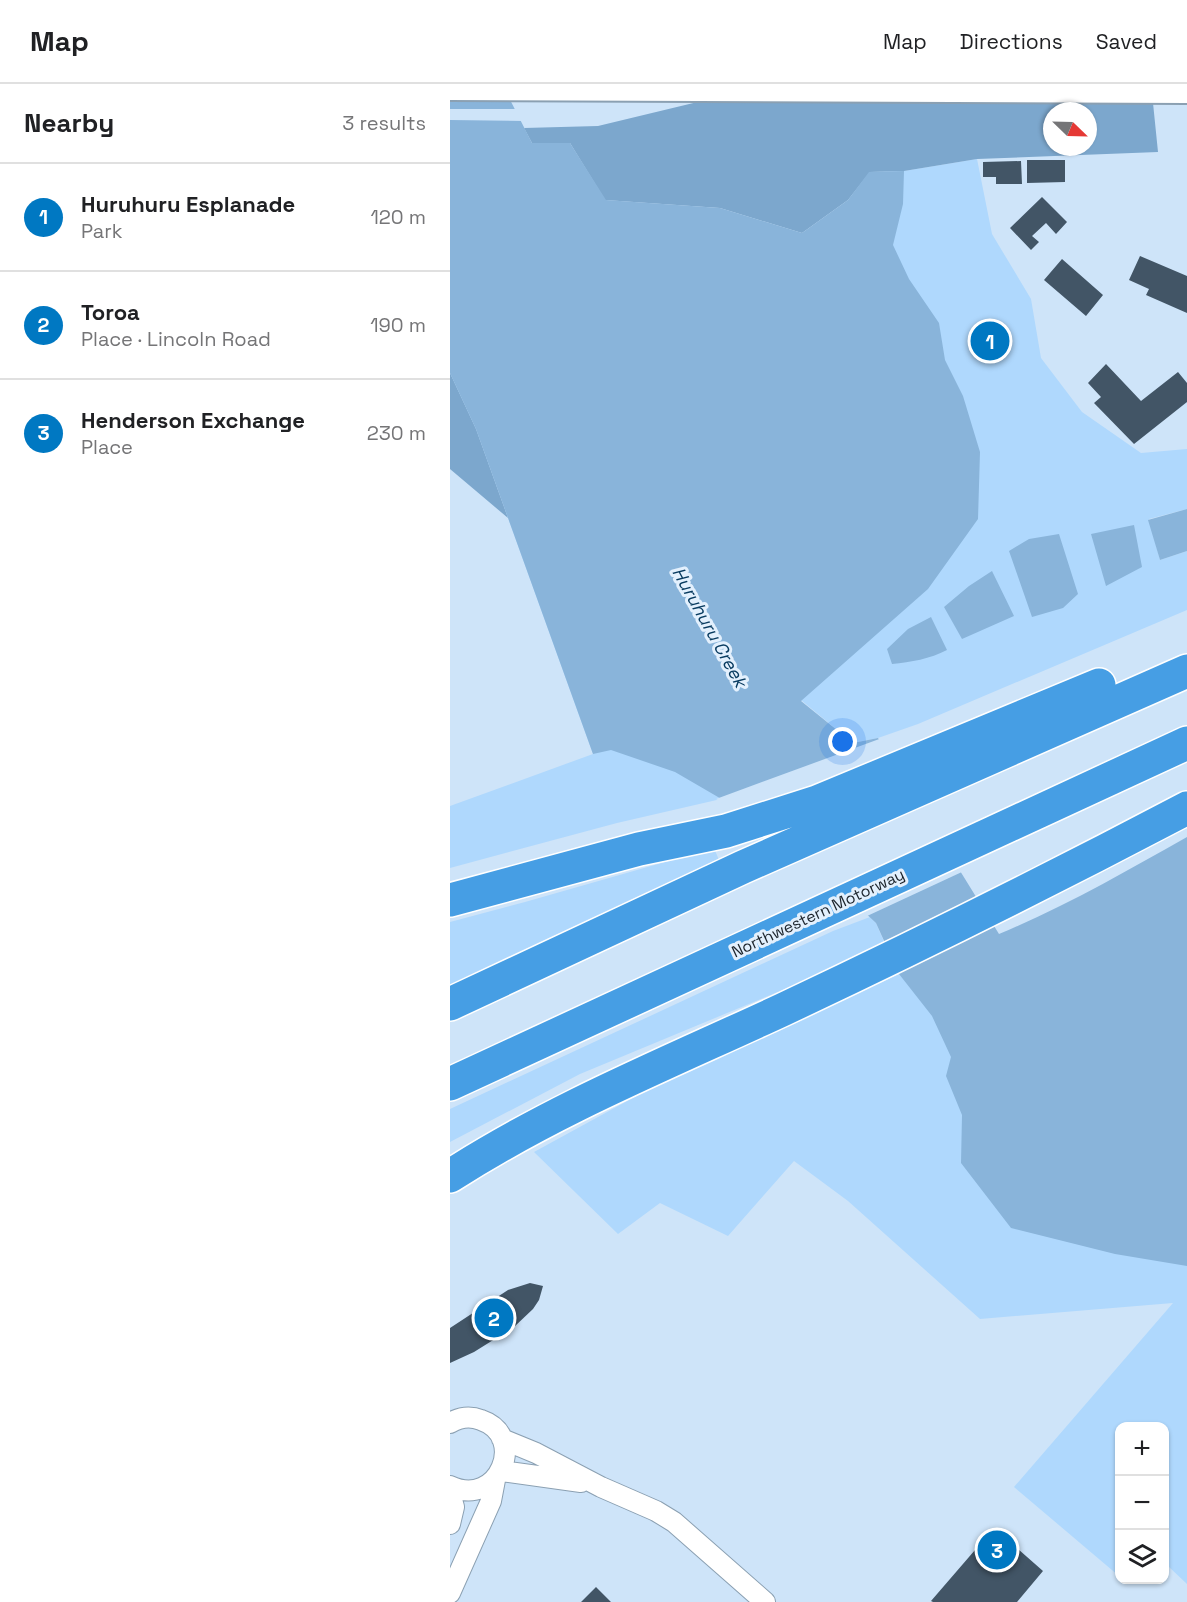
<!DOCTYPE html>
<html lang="en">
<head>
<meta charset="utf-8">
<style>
	body { margin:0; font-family:"Space Grotesk",sans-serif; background:#f2f2f2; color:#202124 }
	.controls { position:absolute; right:18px; bottom:18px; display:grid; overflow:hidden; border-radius:12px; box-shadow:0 2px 4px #0004 }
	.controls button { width:54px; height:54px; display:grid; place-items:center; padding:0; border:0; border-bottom:2px solid #e0e0e0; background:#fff; color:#202124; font:30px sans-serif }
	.compass { position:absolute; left:593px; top:18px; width:54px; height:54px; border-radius:50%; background:#fff; box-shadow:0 2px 4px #0004; rotate:113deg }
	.you { position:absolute; left:393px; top:658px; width:21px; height:21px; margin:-15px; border:4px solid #fff; border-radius:50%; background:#1a73e8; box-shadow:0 0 0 9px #1a73e833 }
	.badge { display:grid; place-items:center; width:39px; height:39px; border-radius:50%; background:#0078c2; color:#fff; font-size:20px; font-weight:700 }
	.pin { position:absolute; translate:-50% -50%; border:3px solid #fff; box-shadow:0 2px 6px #0006 }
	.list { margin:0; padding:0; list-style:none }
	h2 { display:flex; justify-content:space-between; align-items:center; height:78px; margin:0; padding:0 24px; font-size:26px }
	h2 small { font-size:20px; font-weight:400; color:#757577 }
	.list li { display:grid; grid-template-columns:39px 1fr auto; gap:18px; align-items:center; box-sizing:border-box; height:108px; padding:0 24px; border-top:2px solid #e0e0e0 }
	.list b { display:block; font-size:22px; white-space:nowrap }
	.list p { margin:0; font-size:20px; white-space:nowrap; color:#757577 }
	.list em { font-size:20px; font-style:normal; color:#757577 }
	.icon { flex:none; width:33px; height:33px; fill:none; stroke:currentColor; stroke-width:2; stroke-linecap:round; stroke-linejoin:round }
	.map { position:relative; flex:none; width:737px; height:1518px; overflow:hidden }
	header { display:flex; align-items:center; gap:36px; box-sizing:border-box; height:84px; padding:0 30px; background:#fff; border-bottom:2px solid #e0e0e0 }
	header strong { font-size:28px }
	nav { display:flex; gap:33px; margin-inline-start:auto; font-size:21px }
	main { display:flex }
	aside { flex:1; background:#fff }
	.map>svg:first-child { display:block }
</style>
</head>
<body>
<header>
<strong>Map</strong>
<nav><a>Map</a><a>Directions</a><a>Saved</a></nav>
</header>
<main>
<aside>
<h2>Nearby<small>3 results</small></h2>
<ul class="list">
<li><span class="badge">1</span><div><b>Huruhuru Esplanade</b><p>Park</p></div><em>120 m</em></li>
<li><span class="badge">2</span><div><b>Toroa</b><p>Place · Lincoln Road</p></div><em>190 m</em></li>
<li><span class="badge">3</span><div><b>Henderson Exchange</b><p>Place</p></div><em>230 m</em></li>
</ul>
</aside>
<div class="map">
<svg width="737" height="1518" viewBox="0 0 737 1518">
	<rect width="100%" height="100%" fill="#cee4f9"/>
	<path fill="#afd8fd" d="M527,75L542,150L581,215L591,274L632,328L691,369L737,365V425L699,435L710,476L737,467V526L468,640L428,654L403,659L351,616L419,88L454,87Z
		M0,289L271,715L167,739L0,784V722L143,670L26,345Z
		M264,764L269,776L0,901V838L75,818Z
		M420,833L426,839L435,860L364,893L130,990L0,1058V1025L383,847Z
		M449,890L498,892L737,1025V1500L718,1482L715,1486L714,1342H670L669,1492L564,1403L723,1219L530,1235L398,1117L344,1077L278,1152L210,1119L168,1150L84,1068L201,1004Z"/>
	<path fill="#7ca7cd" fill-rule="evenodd" d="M260,15L703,19L708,68L527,75L454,87L420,88L398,116L352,149L270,124L155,116L120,59H82L74,44L148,42ZM602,27H638V63H602Z
		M0,289L26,345L58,434L0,385Z"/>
	<path fill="#89b4da" d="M0,0H52L82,59H120L156,116L270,124L352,149L398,116L419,88L454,87L453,120L443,161L459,195L489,239L495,276L513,312L530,368L528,435L478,505L351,617L403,659L428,654L549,850C614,823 675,788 737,753V1182L665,1170L561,1144L511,1079L512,1031L496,992L501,973L482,932L449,890L426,839L328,748L225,688L161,666L143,670L26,345L0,289Z
		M737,425V467L710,476L698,436Z
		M684,441L692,483L656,502L641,450Z
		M609,450L628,510L613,524L582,533L559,467L579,455Z
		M542,487L564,532L512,555L494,523L519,502Z
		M481,533L497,566C480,575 461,578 442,580L437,565L458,545Z"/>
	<path fill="#cee4f9" d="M0,25H68L74,37L0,36Z
		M432,654L514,787L415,833L326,750L266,715Z"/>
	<path fill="#425566" d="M577,76H615V98L577,99Z
		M571,77L572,100H546V93H533V78Z
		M592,113L617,138L606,150L596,139L582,152L589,158L581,166L560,144Z
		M690,172L737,192V229L696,211L699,205L679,196Z
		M612,175L653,211L636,232L594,196Z
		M656,280L691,317L728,288L737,299V318L684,360L644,319L651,313L638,299Z
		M80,1199L93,1202L89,1216L83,1225L64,1243L24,1268L0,1279V1244L58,1206Z
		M544,1444L593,1487L567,1518H483L481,1517Z
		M146,1503L161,1518H131Z"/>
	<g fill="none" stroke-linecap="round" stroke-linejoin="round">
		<defs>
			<path id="street" d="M0,1339C10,1333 21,1332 31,1336C78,1352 49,1425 0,1402
				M52,1355L86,1369L151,1403L206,1427L224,1438L315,1518
				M51,1387L131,1398
				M0,1409L4,1423L0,1440
				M0,1509L41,1417L45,1396"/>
			<path id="secondary" d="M0,2L737,5"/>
			<path id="highway" d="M0,816L189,765L276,747L367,718L649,601
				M0,920L293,783L737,587
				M0,1000L737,659
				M0,1092C104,1025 220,978 332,926C468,862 604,794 737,724"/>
		</defs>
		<use href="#street" stroke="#8ba0b2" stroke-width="22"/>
		<use href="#secondary" stroke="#8ba0b2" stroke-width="32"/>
		<use href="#highway" stroke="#fff" stroke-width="36"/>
		<use href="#street" stroke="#fff" stroke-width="20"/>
		<use href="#secondary" stroke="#fff" stroke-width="28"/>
		<use href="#highway" stroke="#469ee4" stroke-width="33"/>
	</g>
	<g text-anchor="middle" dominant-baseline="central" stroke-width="6" stroke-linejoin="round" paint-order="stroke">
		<g font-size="16" fill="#1c242c" stroke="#e3f0fd">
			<text transform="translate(368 829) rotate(-25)">Northwestern Motorway</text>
		</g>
		<g font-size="18" font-style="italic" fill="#083b60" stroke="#e3f0fd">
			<text transform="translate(260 543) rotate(61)">Huruhuru Creek</text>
		</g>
	</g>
</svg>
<div class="controls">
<button>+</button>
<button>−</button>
<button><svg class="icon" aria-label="layers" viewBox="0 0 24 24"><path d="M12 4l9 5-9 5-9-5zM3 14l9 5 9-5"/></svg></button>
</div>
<svg class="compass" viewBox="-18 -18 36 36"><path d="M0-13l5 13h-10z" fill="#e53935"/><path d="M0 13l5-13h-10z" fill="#757577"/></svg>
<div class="you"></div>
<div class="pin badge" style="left:540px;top:257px">1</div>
<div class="pin badge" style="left:44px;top:1234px">2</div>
<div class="pin badge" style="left:547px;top:1466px">3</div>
</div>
</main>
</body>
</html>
